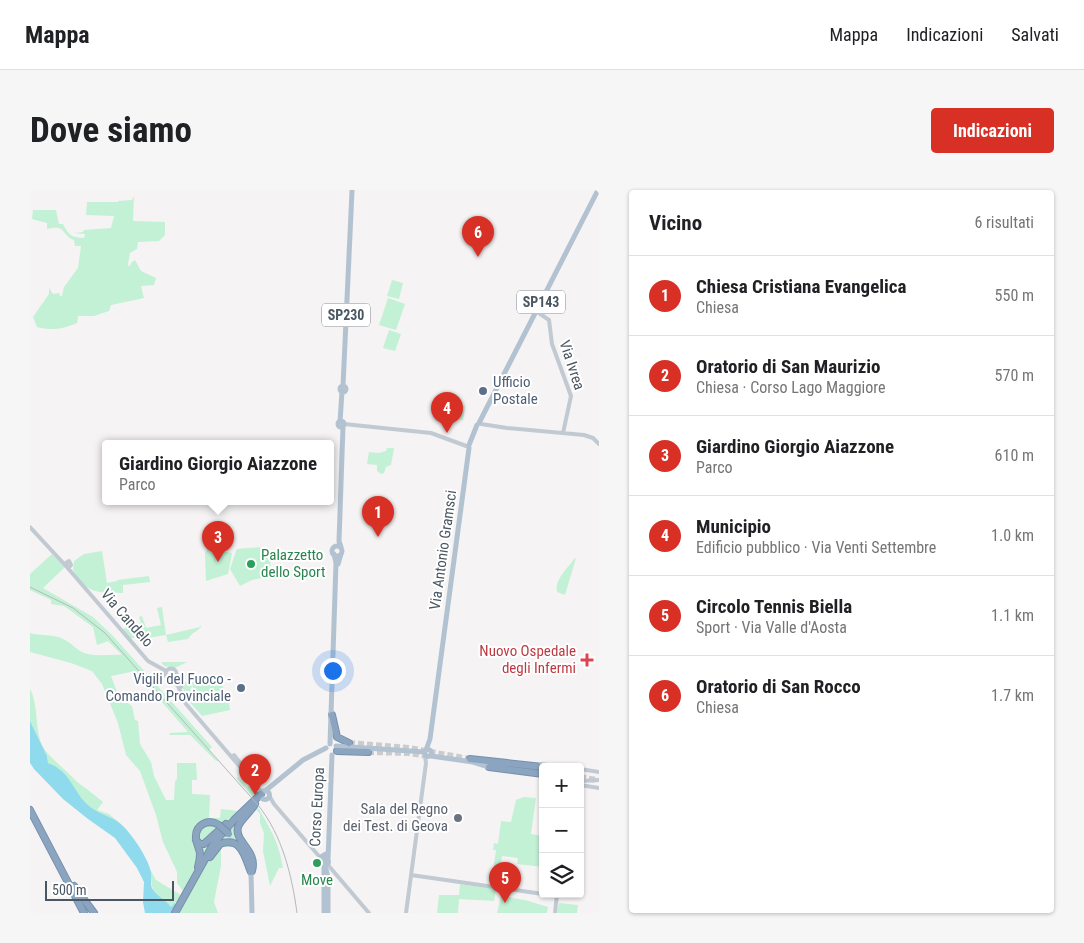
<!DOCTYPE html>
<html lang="it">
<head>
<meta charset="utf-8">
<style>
	body { margin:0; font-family:"Roboto Condensed",sans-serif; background:#f6f6f6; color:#202124 }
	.controls { position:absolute; right:15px; bottom:15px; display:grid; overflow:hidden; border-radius:5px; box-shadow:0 1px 4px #0004 }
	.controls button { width:45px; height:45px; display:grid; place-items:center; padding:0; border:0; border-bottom:1px solid #e0e0e0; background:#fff; color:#202124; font:25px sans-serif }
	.scale { position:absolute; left:15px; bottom:12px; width:129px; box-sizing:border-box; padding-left:5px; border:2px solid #4a5661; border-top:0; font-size:14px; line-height:18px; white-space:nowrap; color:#4a5661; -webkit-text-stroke:4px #fff; paint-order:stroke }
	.you { position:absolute; left:302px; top:480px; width:18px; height:18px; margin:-12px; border:4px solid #fff; border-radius:50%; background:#1a73e8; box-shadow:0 0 0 8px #1a73e833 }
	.badge { display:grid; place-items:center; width:32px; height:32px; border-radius:50%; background:#d93025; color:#fff; font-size:16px; font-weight:700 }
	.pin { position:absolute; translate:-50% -41px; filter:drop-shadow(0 1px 2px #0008) }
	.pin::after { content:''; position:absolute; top:26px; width:18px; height:15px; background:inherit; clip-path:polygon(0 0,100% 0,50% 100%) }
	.popup { position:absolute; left:72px; top:250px; width:232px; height:65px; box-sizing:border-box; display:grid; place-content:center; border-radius:5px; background:#fff; filter:drop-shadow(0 1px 4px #0005); font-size:16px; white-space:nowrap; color:#757577 }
	.popup b { font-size:19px; color:#202124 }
	.popup::after { content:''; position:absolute; left:50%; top:100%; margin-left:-10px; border:10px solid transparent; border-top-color:#fff }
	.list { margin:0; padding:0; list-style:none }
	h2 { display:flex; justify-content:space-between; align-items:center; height:65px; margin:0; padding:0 20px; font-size:21px }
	h2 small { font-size:16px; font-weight:400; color:#757577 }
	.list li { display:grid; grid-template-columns:32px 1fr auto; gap:15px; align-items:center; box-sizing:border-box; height:80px; padding:0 20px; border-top:1px solid #e0e0e0 }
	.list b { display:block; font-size:19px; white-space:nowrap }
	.list p { margin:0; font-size:16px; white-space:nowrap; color:#757577 }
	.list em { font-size:16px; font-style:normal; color:#757577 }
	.icon { flex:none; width:28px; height:28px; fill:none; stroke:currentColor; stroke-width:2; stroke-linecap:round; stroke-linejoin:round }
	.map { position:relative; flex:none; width:569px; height:723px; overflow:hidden; border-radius:5px }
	header { display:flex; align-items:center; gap:30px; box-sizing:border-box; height:70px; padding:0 25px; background:#fff; border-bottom:1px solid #e0e0e0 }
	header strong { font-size:24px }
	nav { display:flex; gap:28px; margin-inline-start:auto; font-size:18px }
	.intro { display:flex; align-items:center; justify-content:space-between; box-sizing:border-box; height:120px; padding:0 30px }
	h1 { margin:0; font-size:35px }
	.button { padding:12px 22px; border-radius:5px; background:#d93025; color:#fff; font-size:18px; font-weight:700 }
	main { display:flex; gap:30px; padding:0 30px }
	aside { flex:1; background:#fff; border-radius:5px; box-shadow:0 1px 4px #0004 }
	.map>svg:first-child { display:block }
</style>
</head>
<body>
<header>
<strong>Mappa</strong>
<nav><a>Mappa</a><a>Indicazioni</a><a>Salvati</a></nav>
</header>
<div class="intro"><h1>Dove siamo</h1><a class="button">Indicazioni</a></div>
<main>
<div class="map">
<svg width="569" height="723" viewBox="0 0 569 723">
	<rect width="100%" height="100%" fill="#f5f3f3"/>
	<path fill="#c3f1d5" d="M104,6L103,31L135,32V45L129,51L108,52L107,59L100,63L98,74L99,77L102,72L105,70L111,81L126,88L124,95L111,96L114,108L81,115L79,121L64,126H48L47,133C33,139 22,141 7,137L3,127L19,104V98L23,104L29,103L30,106H32L34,97L48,78L51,56H45L44,50C30,44 37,34 17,39V33L2,29L3,20H26L29,34H33C38,45 43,48 54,48L55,44L44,43L53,42L54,40L81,38L84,26L56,25L57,12H88V11L102,10Z
		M362,90L373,93L369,109L357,106Z
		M358,108L375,114L366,140L349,135Z
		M359,140L371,144L365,161L353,158Z
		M406,212L435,216L433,230L404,226Z
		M357,258H364L361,275L356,277L354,283L351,284L347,281V275L337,274L339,262L349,263L356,261Z
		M184,356H188L192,361L202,363L198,384L176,391L175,363L178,358Z
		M234,357C242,364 242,377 237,387L222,390L210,396L200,379L206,361L207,359Z
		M72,361L77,393L87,391V390L119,386L120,392L93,395V403C67,402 58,405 43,380L44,371L54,364Z
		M22,364L35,377L13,398L63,427L83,446L182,557L179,560L188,571H186L160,545H140L139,543L158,542L105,481L81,486L89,507L102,516L105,530L108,531L110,554L121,572L124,586L136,610H144L145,591L147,589V573H166L167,590H162V604L180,605L179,628H190L191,619L209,621L216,617L184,653L223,616V623L211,633L209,641L217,656L191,657V676L184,712L188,723H149L146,713L141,717C136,711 133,710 128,706C120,699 122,690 121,681L126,690L151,705L153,701L147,693V682L133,652L126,625L110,581L96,565L88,533L72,494L62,481L41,473L0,462V443C10,446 21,444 31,448C40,451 46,460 54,463C66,467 80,464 92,465L78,451L67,455L63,437L34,416L21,414V410L0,400V384Z
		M546,368L535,405L527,402C524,390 538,378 544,369Z
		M132,417L136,445L170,437L171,435V437C167,442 163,441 158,449L138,452L136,445L117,448L115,444L100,449L93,439L111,433L109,427L112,426L116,438L131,435L127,418Z
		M131,472H157L145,478L134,476Z
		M178,489L180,496L192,495L198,508L200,520L172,526L157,509L151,493L161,491L162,497L160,499L164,513H166L162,492Z
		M0,499C9,515 4,539 13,557C20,569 37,580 47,592C49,593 70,609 73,612L67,620L79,624L92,635L66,622L58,616L23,575L18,573L17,566L0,531Z
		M208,587L217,597L224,595L229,600V606L225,610L206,588Z
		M494,607L506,608L501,644L513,646V677L487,674L488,668L472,666L469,682L463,681L466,660H463L464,653L468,654L471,631L481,632L486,610Z
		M227,616C240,638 249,652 253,678H249L240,696L233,661L234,643L230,633V624L225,618Z
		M430,694L466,699L464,711L429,709L428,723H407L409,705H429Z
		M471,706L495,710L518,717L517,723H467Z
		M529,713L548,715L547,723H527Z"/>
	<path fill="#90daee" d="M0,531L17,566L18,573C39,581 41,596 54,611C66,625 84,626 93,636C103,646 118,668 121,682C122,687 120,693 122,698C126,706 135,709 141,717L145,713L149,723H115L113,712L114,692L107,678L85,648L58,629L33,609L4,579L0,573Z"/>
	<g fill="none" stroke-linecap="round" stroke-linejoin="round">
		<path stroke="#caccce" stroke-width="6" stroke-dasharray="6 3" stroke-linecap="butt" d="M319,553L379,558L445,570
			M338,562L378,563L399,566
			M550,587L566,590"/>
		<defs>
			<path id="highway" d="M302,525L307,547L319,553
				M307,561L338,562
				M440,569L513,577
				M459,577L513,584
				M0,620L54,723
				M166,650L170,654H174L196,634
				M180,667L190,654C212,646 215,668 221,682
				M168,677C169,673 170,668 170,664C170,659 166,654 166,648C165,635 178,628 189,635
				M222,681C228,660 204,652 208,637C210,630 221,622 225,614
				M44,696L64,723
				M145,723L184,653L204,630L231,604"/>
		</defs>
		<use href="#highway" stroke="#7690ad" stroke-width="8"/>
		<path stroke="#c1cad2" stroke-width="4" d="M506,121L519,130L522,154L541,206L533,243
			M314,234L401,243L439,257
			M451,234L477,238L554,245L563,248L569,254
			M0,337L35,375
			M38,378L41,375L39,371L36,373V376L118,471L136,481
			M135.5 484a5.5 5.5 0 1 1 11 0a5.5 5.5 0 1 1-11 0Z
			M146,486L151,497
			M141,489L148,496L156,514L229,599L231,604
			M204,565L215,579
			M511,574L531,577
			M550,579L569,582
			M550,591L569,590
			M550,595L569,598
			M240,607L244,614L294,672
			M298,675L339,723
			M381,685L513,704
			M514,704L527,706
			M376,723L396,573L395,566
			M525,723L527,704"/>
		<path stroke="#b3c2d1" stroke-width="5" d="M313,196L322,1
			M310 199a3 3 0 1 1 6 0a3 3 0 1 1-6 0Z
			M308 234a3 3 0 1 1 6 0a3 3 0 1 1-6 0Z
			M310,232L312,201
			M449,233L568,0
			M439,255L447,235
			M302 361a5 5 0 1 1 10 0a5 5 0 1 1-10 0Z
			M311,357L309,351L313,237
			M308,374L311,364
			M300,554L306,373L304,364
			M306,556L395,562
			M394.5 563a3.5 3.5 0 1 1 7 0a3.5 3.5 0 1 1-7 0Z
			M396,560L400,549L439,258
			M401,566L443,572L459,577
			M230.5 605a4.5 4.5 0 1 1 9 0a4.5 4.5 0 1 1-9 0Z
			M235,601L273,570L296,558
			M291,667L296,664
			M293.5 672a2.5 2.5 0 1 1 5 0a2.5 2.5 0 1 1-5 0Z
			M298,670L302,565
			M296,679L298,687V723
			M221,682L222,723
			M294,723V674"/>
		<use href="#highway" stroke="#8ba5c1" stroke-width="6"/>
		<path stroke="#b5b8bd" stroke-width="1" d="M0,397L43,418L75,443L228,615C252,645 262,685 267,723"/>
		<defs>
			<path id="highway-bridge" d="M189,635L199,644"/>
		</defs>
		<use href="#highway-bridge" stroke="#7690ad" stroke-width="8" stroke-linecap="butt"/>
		<use href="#highway-bridge" stroke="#8ba5c1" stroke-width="6"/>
	</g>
	<g fill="#5c6f8a" stroke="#fff" stroke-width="2">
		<circle cx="453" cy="201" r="5"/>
		<circle cx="211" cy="498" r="5"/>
	</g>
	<g fill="#2e9e5b" stroke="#fff" stroke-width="2">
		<circle cx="221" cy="374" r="5"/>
		<circle cx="287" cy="673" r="5"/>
	</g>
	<path fill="#e0444e" stroke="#fff" stroke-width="2" d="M554.5 462.5h5v5h5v5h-5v5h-5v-5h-5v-5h5z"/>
	<circle fill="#6b7280" stroke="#fff" stroke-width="2" cx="428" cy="628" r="5"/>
	<g text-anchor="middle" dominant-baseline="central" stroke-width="4" stroke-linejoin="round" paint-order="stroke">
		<g fill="#fff" stroke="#808990" stroke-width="1">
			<rect x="487" y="100.5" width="48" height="23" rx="4"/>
			<rect x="292" y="113.5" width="48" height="23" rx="4"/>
		</g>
		<g font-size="14" font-weight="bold" fill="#4a5661">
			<text x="511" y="112">SP143</text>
			<text x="316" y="125">SP230</text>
		</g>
		<g font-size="15" fill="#4a5661" stroke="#fff">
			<text transform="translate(542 175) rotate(72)">Via Ivrea</text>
			<text transform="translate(413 360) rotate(-82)">Via Antonio Gramsci</text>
			<text transform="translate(97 428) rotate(49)">Via Candelo</text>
			<text transform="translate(287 617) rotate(-87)">Corso Europa</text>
		</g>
		<g font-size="15" fill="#4e5e75" stroke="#fff" text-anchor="start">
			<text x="463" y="192">Ufficio<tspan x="463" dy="17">Postale</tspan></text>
			<text x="201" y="489" text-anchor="end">Vigili del Fuoco -<tspan x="201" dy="17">Comando Provinciale</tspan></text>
		</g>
		<g font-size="15" fill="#27864d" stroke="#fff" text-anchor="start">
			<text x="231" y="365">Palazzetto<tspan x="231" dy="17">dello Sport</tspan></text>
			<text x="287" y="690" text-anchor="middle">Move</text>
		</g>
		<g font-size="15" fill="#be3a42" stroke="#fff" text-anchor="end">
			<text x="546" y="461">Nuovo Ospedale<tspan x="546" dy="17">degli Infermi</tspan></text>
		</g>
		<g font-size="15" fill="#5b616d" stroke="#fff" text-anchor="end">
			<text x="418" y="619">Sala del Regno<tspan x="418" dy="17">dei Test. di Geova</tspan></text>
		</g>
	</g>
</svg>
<div class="controls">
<button>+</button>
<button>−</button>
<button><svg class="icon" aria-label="layers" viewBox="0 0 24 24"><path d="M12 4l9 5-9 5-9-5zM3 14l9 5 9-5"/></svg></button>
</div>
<div class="scale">500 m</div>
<div class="you"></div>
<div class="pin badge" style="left:348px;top:347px">1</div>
<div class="pin badge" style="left:225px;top:605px">2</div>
<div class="pin badge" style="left:188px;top:372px">3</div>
<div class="popup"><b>Giardino Giorgio Aiazzone</b>Parco</div>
<div class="pin badge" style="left:417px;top:243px">4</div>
<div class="pin badge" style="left:475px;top:713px">5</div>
<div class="pin badge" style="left:448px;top:67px">6</div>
</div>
<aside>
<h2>Vicino<small>6 risultati</small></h2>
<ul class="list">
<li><span class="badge">1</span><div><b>Chiesa Cristiana Evangelica</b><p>Chiesa</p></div><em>550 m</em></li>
<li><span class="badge">2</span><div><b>Oratorio di San Maurizio</b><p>Chiesa · Corso Lago Maggiore</p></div><em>570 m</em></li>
<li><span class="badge">3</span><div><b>Giardino Giorgio Aiazzone</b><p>Parco</p></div><em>610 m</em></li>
<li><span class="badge">4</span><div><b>Municipio</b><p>Edificio pubblico · Via Venti Settembre</p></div><em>1.0 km</em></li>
<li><span class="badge">5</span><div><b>Circolo Tennis Biella</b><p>Sport · Via Valle d'Aosta</p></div><em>1.1 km</em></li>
<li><span class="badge">6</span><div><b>Oratorio di San Rocco</b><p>Chiesa</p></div><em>1.7 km</em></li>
</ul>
</aside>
</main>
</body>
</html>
